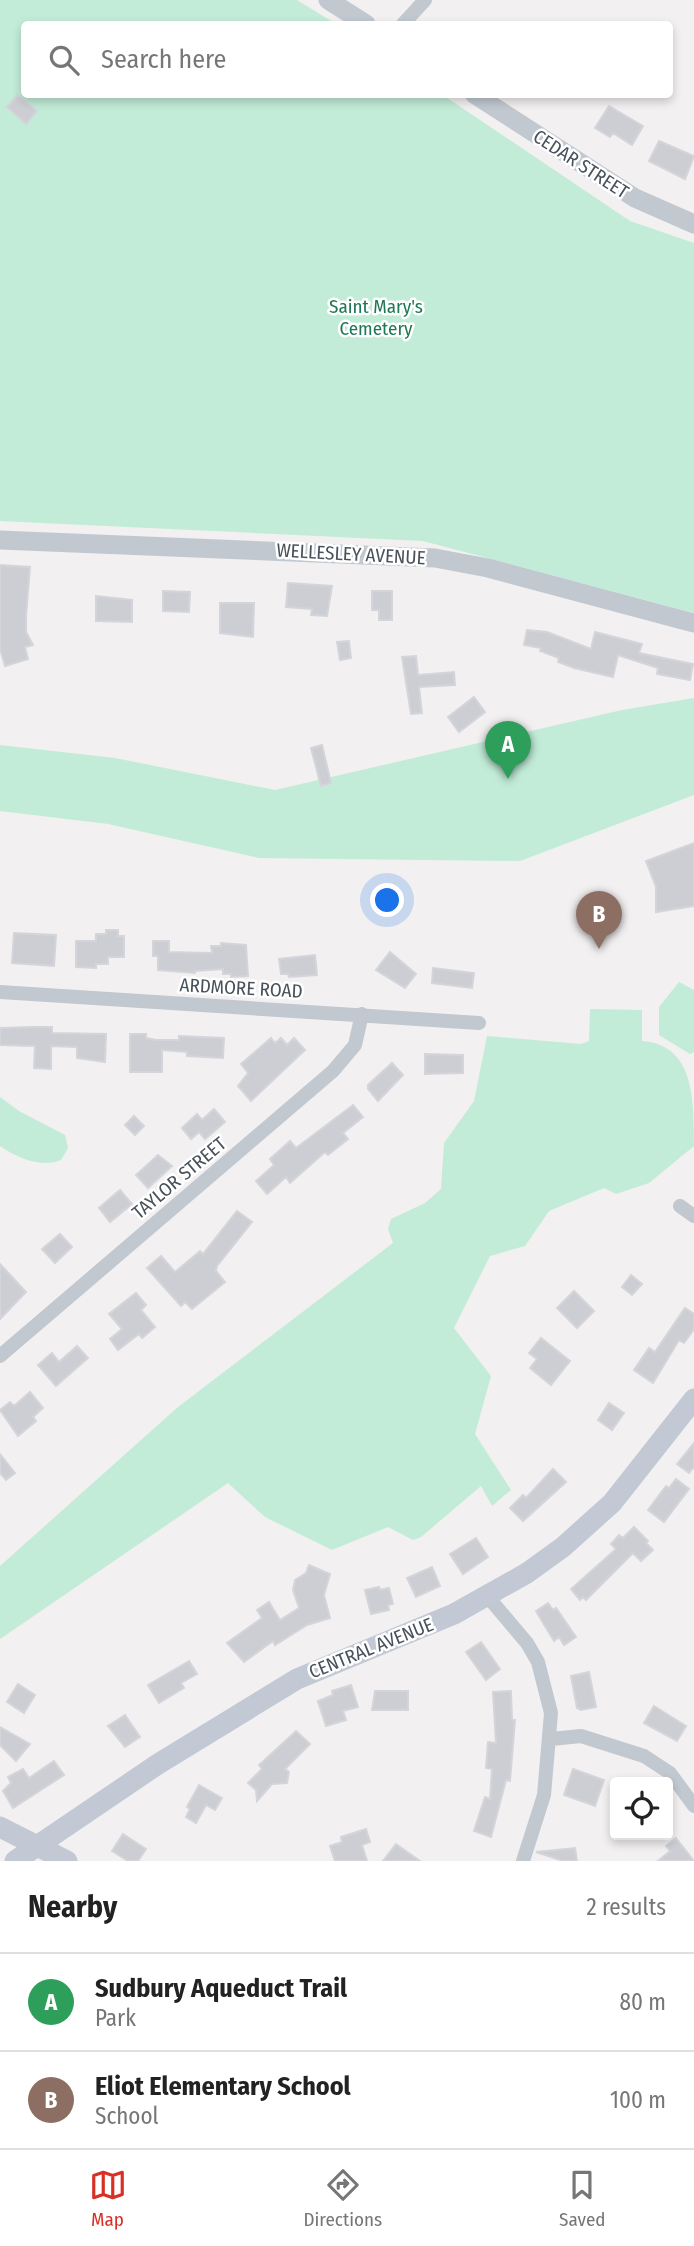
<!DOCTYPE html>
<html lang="en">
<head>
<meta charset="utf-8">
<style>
	body { margin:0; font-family:"Fira Sans Condensed",sans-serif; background:#f6f6f6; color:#222 }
	.controls { position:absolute; right:21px; bottom:21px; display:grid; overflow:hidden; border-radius:7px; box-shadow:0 4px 10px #0003 }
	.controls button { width:63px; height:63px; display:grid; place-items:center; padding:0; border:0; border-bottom:2px solid #e0e0e0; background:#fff; color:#222; font:35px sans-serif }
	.you { position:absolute; left:388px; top:901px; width:24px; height:24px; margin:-18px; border:5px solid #fff; border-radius:50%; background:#1a73e8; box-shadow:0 0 0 10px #1a73e833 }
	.badge { display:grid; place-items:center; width:46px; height:46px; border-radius:50%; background:#d93025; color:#fff; font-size:23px; font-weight:700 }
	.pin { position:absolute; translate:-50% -58px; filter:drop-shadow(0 2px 4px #0008) }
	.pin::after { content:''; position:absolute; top:37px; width:24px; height:21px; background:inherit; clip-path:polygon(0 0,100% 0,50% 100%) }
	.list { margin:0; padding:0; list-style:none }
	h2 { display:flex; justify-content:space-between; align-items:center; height:91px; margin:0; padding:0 28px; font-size:30px }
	h2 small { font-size:23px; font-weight:400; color:#767676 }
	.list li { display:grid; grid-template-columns:46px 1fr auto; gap:21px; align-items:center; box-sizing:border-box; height:98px; padding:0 28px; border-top:2px solid #e0e0e0 }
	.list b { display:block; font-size:26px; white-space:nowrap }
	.list p { margin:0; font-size:23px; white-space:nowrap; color:#767676 }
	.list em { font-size:23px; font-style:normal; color:#767676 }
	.icon { flex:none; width:38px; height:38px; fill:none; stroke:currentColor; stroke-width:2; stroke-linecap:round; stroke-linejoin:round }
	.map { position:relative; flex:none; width:694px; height:1861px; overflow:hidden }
	.search { position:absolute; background:#fff; box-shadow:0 4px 10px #0003; left:21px; right:21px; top:21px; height:77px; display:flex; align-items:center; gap:18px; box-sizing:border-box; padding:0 24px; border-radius:7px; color:#767676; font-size:26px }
	.sheet { height:287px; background:#fff }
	nav { display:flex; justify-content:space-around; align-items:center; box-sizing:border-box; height:98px; border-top:2px solid #e0e0e0; background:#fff; font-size:19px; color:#767676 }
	nav a { display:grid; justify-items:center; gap:4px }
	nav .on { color:#d93025 }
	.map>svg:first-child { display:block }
</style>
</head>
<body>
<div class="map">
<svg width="694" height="1861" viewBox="0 0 694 1861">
	<rect width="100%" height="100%" fill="#f2f0f0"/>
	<path fill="#c2ecd7" d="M0,0H297L336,24H24V94L443,95L630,221L694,243V613L423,541L0,521Z
		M694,698V795L520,861L259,858L108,824L0,811V745L115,758L275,790L622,710Z
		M679,982L694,990V1052L690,1054L659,1035V1007Z
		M590,1009L642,1010V1041C694,1045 694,1098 694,1146L649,1183L616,1194L604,1188L549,1211L525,1246L490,1256L454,1328L491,1376L475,1434L511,1490L492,1506L481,1486L421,1537L413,1540L388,1527L332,1550L265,1517L228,1483L0,1639V1566L178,1407L393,1243L388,1229L391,1219L425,1203L441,1189L444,1143L474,1101L487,1036L581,1044L589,1041Z
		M0,1097L19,1111L65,1135L68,1148L61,1160C41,1168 17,1158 0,1146Z"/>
	<path fill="#cdced4" stroke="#d4d5da" stroke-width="2" d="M17,95L37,111L26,124L7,107Z
		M609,106L643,126L632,145L613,133L610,137L595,128Z
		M659,141L694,156L685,179L649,161Z
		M0,565L30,567L26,616V632L33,645L25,647L28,659L5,666L0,649Z
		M288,583L332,586L327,616L311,615L312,609L286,607Z
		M163,591L190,592L189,612L163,611Z
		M372,591H392V620H379V610H372Z
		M96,596L132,600V622L96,621Z
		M220,603H254L253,637L220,633Z
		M527,630L547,632L591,649L595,632L642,644L639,653L693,664L690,680L657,674L658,668L618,655L613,677L574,668L558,662L559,658L540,651L541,648L524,645Z
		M349,641L351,658L340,660L337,642Z
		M416,656L418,675L454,672L455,685L419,687L422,713L411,714L402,657Z
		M474,697L485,712L459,732L448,717Z
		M322,745L331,783L321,786L311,748Z
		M694,843V906L656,912V887L646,861Z
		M106,930H118V936H124V957H108V964H96V968L76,967V941H96V934H106Z
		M14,933L56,935L54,966L12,963Z
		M153,941H169V952L212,953L211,946H221V943L246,945L248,976L231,977V974H223V969L195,971V973L158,970V956H153Z
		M390,952L416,974L405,988L376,970Z
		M315,955L317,975L289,977L288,974H281L279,959Z
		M433,968L474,973L472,988L432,983Z
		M33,1027H52V1033L106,1034L105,1062L77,1058V1047L51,1046V1069L34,1068L35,1046L0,1045V1028Z
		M130,1034H146V1038L156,1040H179V1036L224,1038L223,1058L187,1056V1052L162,1050V1072H130Z
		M271,1038L275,1043L281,1038L287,1045L294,1038L305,1050L251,1101L238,1086L248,1073L241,1064Z
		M425,1054L463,1055V1073L425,1074Z
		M392,1063L403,1075L378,1101L368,1089V1085Z
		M353,1105L363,1117L343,1133L348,1139L328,1155L325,1152L290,1183L286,1177L267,1194L256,1181L274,1165L270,1159L290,1141L296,1148Z
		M214,1109L225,1122L205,1139L199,1132L191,1139L182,1128L197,1114L202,1120Z
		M134,1116L144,1126L135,1135L125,1125Z
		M158,1155L172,1166L148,1188L136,1175Z
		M120,1190L132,1204L110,1222L99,1208Z
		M237,1211L252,1222L217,1266L216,1271L225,1282L192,1309L185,1302L181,1306L147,1268L161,1256L175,1272L200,1251L203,1254Z
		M60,1234L72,1247L55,1263L42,1249Z
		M0,1264L26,1292L0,1319Z
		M631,1275L642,1284L632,1295L622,1287Z
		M574,1291L594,1311L577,1328L557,1308Z
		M136,1293L146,1305L141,1310L155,1327L142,1338L139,1334L118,1350L110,1339L122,1329L109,1314Z
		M685,1308L694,1314V1329L684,1343L679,1340L653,1383L634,1370L649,1348L655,1352Z
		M541,1338L570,1361L551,1385L530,1368L537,1359L529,1353Z
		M77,1346L88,1358L56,1386L38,1365L52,1353L59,1362Z
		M30,1392L43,1408L33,1417L36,1421L18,1436L0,1410L10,1402L14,1406Z
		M609,1403L624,1413L612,1430L598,1420Z
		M694,1443V1467L689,1473L677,1464Z
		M0,1454L15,1473L6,1480L0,1473Z
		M553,1469L566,1482L523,1521L510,1508L523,1495L526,1498Z
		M676,1479L689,1489L664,1522L648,1510L666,1486L669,1488Z
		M634,1527L648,1541L646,1543L653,1550L641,1561L633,1553L586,1600L583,1597L580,1600L571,1589L616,1549L611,1544L619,1535L623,1538Z
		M476,1538L488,1557L463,1574L450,1554Z
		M309,1565L330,1574L324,1595L330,1618L307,1625L275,1645L273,1641L244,1662L227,1643L262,1618L257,1610L269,1602L280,1620L299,1608L293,1590L295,1580L306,1573Z
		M432,1567L440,1586L416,1597L407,1578Z
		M379,1587L380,1590L389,1588L393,1604L388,1605L389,1610L371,1614L365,1590Z
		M548,1603L553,1610L556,1608L576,1637L564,1645L559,1637L554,1641L536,1611Z
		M481,1642L500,1669L486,1680L466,1652Z
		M189,1661L197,1674L181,1683L184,1688L159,1703L148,1685Z
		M589,1672L596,1707L581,1710L577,1708L571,1676Z
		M18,1684L35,1695L24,1713L7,1702Z
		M351,1685L358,1707L343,1711L346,1720L326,1726L318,1701L333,1695L332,1691Z
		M375,1691H408V1710H372Z
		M511,1691L512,1720H515L510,1781L506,1780L491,1837L474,1831L485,1797L490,1799L492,1769L486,1768L488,1742L496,1743L493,1692Z
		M654,1706L686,1726L677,1741L644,1723Z
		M125,1715L140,1737L125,1747L108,1726Z
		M0,1727L30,1744L16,1761L0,1745Z
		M296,1731L310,1744L285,1769L289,1772L287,1783L272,1784L257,1801L256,1790L248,1783L262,1769L259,1765Z
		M54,1761L64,1775L13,1808L3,1791L11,1783L8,1777L23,1769L29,1778Z
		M573,1769L604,1780L595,1806L564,1795Z
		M199,1785L222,1798L215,1810L206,1805L196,1823L186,1817L190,1809L187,1807Z
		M366,1829L370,1842L362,1845L367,1861H335L330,1846L342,1842L341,1837Z
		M123,1834L146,1849L138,1861H128L112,1851Z
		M676,1838L694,1861H658L670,1851L666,1846Z
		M396,1844L420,1861H383Z
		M575,1848L577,1861H563L536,1852Z"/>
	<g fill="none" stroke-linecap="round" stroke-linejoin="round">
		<path stroke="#c1c8d0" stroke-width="14" d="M403,24L425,0
			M0,992L479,1023
			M680,1206L694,1216
			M0,1356L333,1071L355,1045L362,1014
			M488,1597L527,1643L538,1662L551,1713L544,1795L523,1861
			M551,1739L581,1736L644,1756L670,1773L694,1806"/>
		<path stroke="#c1c8d0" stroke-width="19" d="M328,0L366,24
			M474,94L635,198L694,224
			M0,540L435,558L488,568L694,623"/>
		<path stroke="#c2c9d5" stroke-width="21" d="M0,1827L67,1861
			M15,1861L158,1764L297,1679L454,1614L527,1573L563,1547L612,1503L694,1399"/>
	</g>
	<g text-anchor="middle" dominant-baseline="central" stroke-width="5" stroke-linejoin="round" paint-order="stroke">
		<g font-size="19" fill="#49515b" stroke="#fff">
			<text transform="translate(581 164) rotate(33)">CEDAR STREET</text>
			<text transform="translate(351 554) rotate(3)">WELLESLEY AVENUE</text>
			<text transform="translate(241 988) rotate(3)">ARDMORE ROAD</text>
			<text transform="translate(179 1178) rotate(-40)">TAYLOR STREET</text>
			<text transform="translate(371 1648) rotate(-22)">CENTRAL AVENUE</text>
		</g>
		<g font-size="19" fill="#1f7855" stroke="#fff">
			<text x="376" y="306">Saint Mary's<tspan x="376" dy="22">Cemetery</tspan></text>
		</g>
	</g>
</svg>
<div class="controls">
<button><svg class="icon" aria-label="locate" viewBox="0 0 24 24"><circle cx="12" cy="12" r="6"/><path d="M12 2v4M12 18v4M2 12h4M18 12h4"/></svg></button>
</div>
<div class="you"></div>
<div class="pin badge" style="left:508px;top:779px;background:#2e9e5b">A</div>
<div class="pin badge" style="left:599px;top:949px;background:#8d6e63">B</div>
<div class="search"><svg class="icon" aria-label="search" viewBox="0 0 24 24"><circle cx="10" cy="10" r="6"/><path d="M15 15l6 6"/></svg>Search here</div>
</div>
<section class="sheet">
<h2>Nearby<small>2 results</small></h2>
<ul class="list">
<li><span class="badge" style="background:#2e9e5b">A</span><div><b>Sudbury Aqueduct Trail</b><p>Park</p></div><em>80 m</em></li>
<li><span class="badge" style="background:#8d6e63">B</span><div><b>Eliot Elementary School</b><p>School</p></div><em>100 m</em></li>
</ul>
</section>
<nav>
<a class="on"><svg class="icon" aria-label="map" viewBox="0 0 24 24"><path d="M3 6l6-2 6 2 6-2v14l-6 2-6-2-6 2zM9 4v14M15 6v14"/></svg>Map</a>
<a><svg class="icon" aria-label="directions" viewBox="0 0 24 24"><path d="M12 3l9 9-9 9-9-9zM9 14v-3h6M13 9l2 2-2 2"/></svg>Directions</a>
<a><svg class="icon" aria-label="saved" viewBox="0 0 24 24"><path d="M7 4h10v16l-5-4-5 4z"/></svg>Saved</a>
</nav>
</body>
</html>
